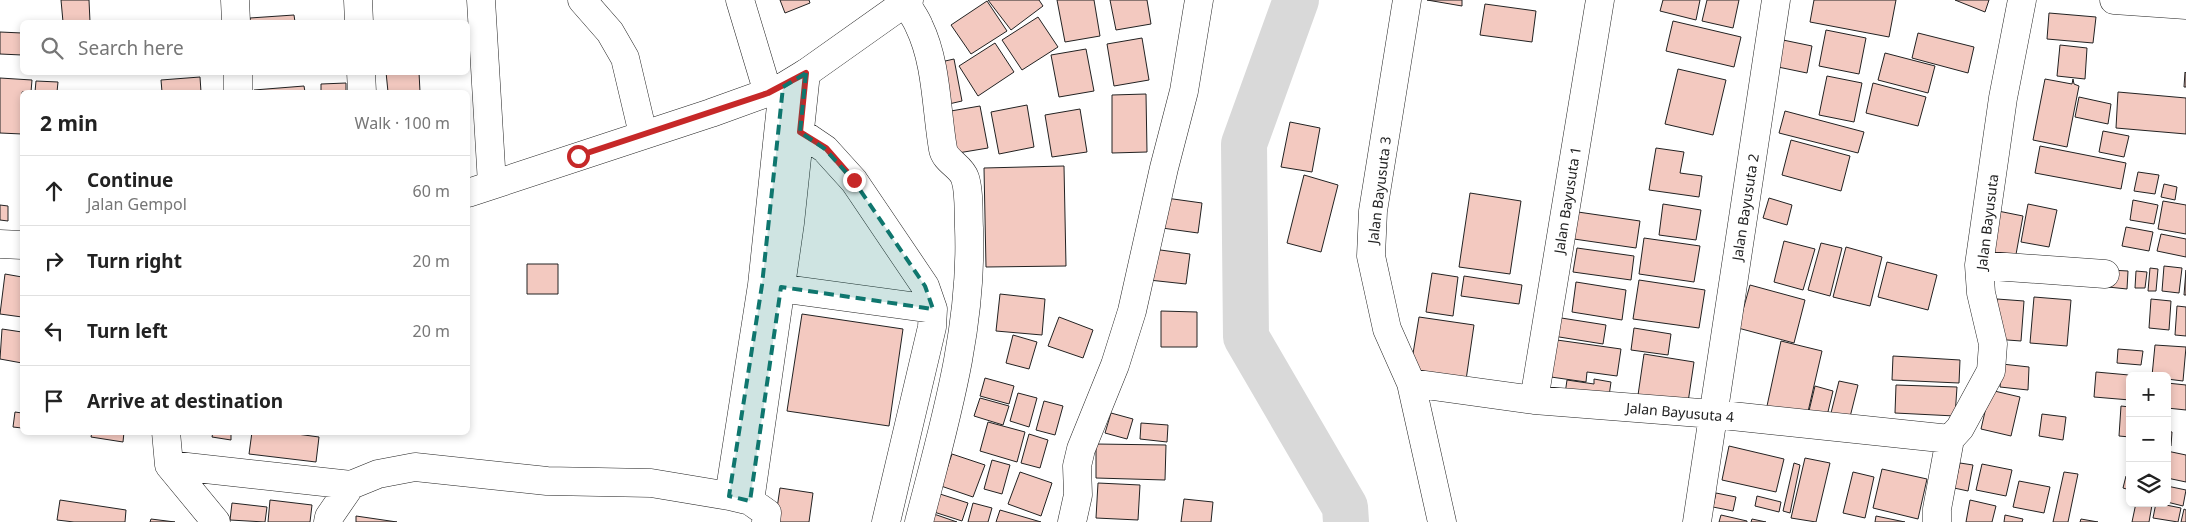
<!DOCTYPE html>
<html lang="en">
<head>
<meta charset="utf-8">
<style>
	body { margin:0; font-family:"Noto Sans",sans-serif; background:#f2f2f2; color:#222 }
	.controls { position:absolute; right:15px; bottom:15px; display:grid; overflow:hidden; border-radius:8px; box-shadow:0 2px 8px #0003 }
	.controls button { width:45px; height:45px; display:grid; place-items:center; padding:0; border:0; border-bottom:1px solid #e0e0e0; background:#fff; color:#222; font:25px sans-serif }
	.stop { position:absolute; width:15px; height:15px; margin:-11px; border:4px solid #c62828; border-radius:50%; background:#fff }
	.stop.end { background:#c62828; border-color:#fff; box-shadow:0 1px 5px #0008 }
	.list { margin:0; padding:0; list-style:none }
	h2 { display:flex; justify-content:space-between; align-items:center; height:65px; margin:0; padding:0 20px; font-size:21px }
	h2 small { font-size:16px; font-weight:400; color:#767676 }
	.list li { display:grid; grid-template-columns:32px 1fr auto; gap:15px; align-items:center; box-sizing:border-box; height:70px; padding:0 20px; border-top:1px solid #e0e0e0 }
	.list b { display:block; font-size:19px; white-space:nowrap }
	.list p { margin:0; font-size:16px; white-space:nowrap; color:#767676 }
	.list em { font-size:16px; font-style:normal; color:#767676 }
	.icon { flex:none; width:28px; height:28px; fill:none; stroke:currentColor; stroke-width:2; stroke-linecap:round; stroke-linejoin:round }
	.map { position:relative; flex:none; width:2186px; height:522px; overflow:hidden }
	.search { position:absolute; background:#fff; box-shadow:0 2px 8px #0003; left:20px; top:20px; width:450px; height:55px; display:flex; align-items:center; gap:12px; box-sizing:border-box; padding:0 18px; border-radius:8px; color:#767676; font-size:19px }
	.panel { position:absolute; background:#fff; box-shadow:0 2px 8px #0003; left:20px; top:90px; width:450px; height:345px; border-radius:8px }
	.map>svg:first-child { display:block }
</style>
</head>
<body>
<div class="map">
<svg width="2186" height="522" viewBox="0 0 2186 522">
	<rect width="100%" height="100%" fill="#fff"/>
	<g fill="none" stroke-linecap="round" stroke-linejoin="round">
		<path stroke="#d9d9d9" stroke-width="46" d="M1296,0L1244,144L1246,337L1345,507L1346,522"/>
	</g>
	<path fill="#f3c9c0" stroke="#222" d="M61,0H89L90,22H63Z
		M780,0H809L810,3L785,13Z
		M988,0H1039L1043,6L1011,30Z
		M1057,0H1094L1100,36L1065,42Z
		M1110,0H1147L1151,24L1116,30Z
		M1427,0H1462V6Z
		M1663,0H1700L1696,20L1660,11Z
		M1707,0H1739L1733,28L1702,21Z
		M1814,0H1896L1889,37L1810,22Z
		M1955,0H1989L1985,12Z
		M987,1L1007,31L971,54L951,25Z
		M1485,4L1536,11L1532,42L1480,35Z
		M2049,13L2096,17L2093,43L2047,39Z
		M294,15L295,22H250V18Z
		M1038,17L1058,47L1022,70L1002,40Z
		M1673,21L1741,37L1734,67L1666,51Z
		M1826,30L1866,38L1859,74L1819,66Z
		M0,32L22,33V55L0,54Z
		M1918,33L1974,47L1968,73L1912,58Z
		M1142,38L1149,80L1114,86L1107,44Z
		M1783,40L1812,46L1807,73L1778,67Z
		M995,43L1014,72L978,96L959,66Z
		M2060,45L2087,48L2085,79L2057,76Z
		M1086,49L1094,91L1059,97L1051,55Z
		M1885,53L1935,66L1928,93L1878,80Z
		M954,59L962,101L940,106L932,64Z
		M1678,69L1726,80L1713,135L1665,124Z
		M386,72H419L420,92H388Z
		M2185,72L2186,73V87H2184Z
		M1827,76L1862,83L1854,122L1819,115Z
		M200,77L201,92H162L161,80Z
		M0,78L32,80L31,92H22V134L0,133Z
		M2045,79L2072,84L2073,79L2074,84L2079,86L2067,147L2033,140Z
		M36,81L58,82L57,92H35Z
		M346,83V92H321V84Z
		M1873,83L1926,97L1918,126L1866,113Z
		M304,86L305,92H254V90Z
		M2118,92L2186,98V134L2116,128Z
		M1146,94L1147,152L1112,153V95Z
		M2079,97L2111,104L2108,124L2075,117Z
		M1027,105L1034,147L999,154L991,112Z
		M980,106L988,148L952,154L945,112Z
		M1080,109L1087,152L1052,157L1045,115Z
		M1785,111L1864,132L1858,153L1779,133Z
		M1290,122L1320,128L1312,172L1281,167Z
		M2103,131L2129,136L2124,157L2099,152Z
		M1791,140L1850,156L1841,191L1782,175Z
		M2040,146L2126,163L2121,189L2035,173Z
		M1656,148L1684,152L1680,173L1702,176L1699,197L1649,190Z
		M1064,166L1066,266L986,267L984,168Z
		M2138,172L2159,175L2155,194L2134,191Z
		M1304,175L1338,185L1321,252L1287,243Z
		M2164,184L2177,187L2175,200L2161,197Z
		M1470,193L1521,201L1510,274L1459,267Z
		M1166,198L1202,203L1198,233L1162,228Z
		M1769,198L1792,205L1787,225L1763,218Z
		M2133,200L2158,205L2154,224L2130,220Z
		M2163,201L2186,205V234L2158,229Z
		M1663,204L1701,210L1696,240L1659,235Z
		M2028,204L2057,210L2049,247L2021,242Z
		M0,205L8,206V221L0,220Z
		M1571,211L1640,221L1636,248L1567,238Z
		M1998,211L2023,216L2015,260L1990,255Z
		M2126,227L2153,232L2149,251L2122,246Z
		M2161,234L2186,239V257L2157,251Z
		M1644,238L1700,246L1694,282L1639,274Z
		M1784,241L1815,249L1803,290L1774,282Z
		M1821,243L1842,248L1830,296L1808,290Z
		M1846,247L1882,257L1870,306L1833,297Z
		M1577,248L1634,256L1631,280L1573,272Z
		M1153,249L1190,254L1186,284L1149,280Z
		M1887,262L1937,275L1928,310L1878,297Z
		M527,264H558V294H527Z
		M2164,266L2182,268L2179,293L2162,291Z
		M2150,268L2158,269L2156,291H2148Z
		M2110,270L2128,271L2127,289L2108,287Z
		M2186,270V295H2184Z
		M2136,271L2147,272L2145,288H2135Z
		M1432,273L1458,277L1453,316L1426,312Z
		M5,274L22,277V317L0,314Z
		M1464,276L1522,285L1519,304L1461,296Z
		M1639,280L1705,290L1699,328L1633,319Z
		M1576,282L1626,290L1622,320L1572,312Z
		M1750,285L1805,300L1794,343L1738,328Z
		M1000,294L1045,299L1042,335L996,331Z
		M2034,297L2071,300L2067,346L2030,343Z
		M1997,299L2024,301L2021,341L1994,339Z
		M2151,299L2171,301L2169,330L2149,328Z
		M2177,306L2186,307V336L2175,335Z
		M1161,311L1197,312V347H1161Z
		M802,314L903,329L889,426L787,411Z
		M1059,317L1093,330L1083,358L1048,346Z
		M1419,317L1474,325L1466,380L1410,372Z
		M1555,317L1606,325L1603,344L1553,336Z
		M1634,328L1671,334L1668,355L1631,350Z
		M2,329L22,332V363L0,359Z
		M1013,335L1037,342L1029,369L1006,363Z
		M1557,340L1621,349L1617,376L1587,372L1586,382L1551,377Z
		M1781,341L1822,351L1807,416L1767,406Z
		M2155,345L2186,347L2183,381L2167,379V376H2152Z
		M2118,349L2143,351L2141,365L2117,363Z
		M1644,354L1694,362L1687,409L1637,402Z
		M1893,356L1960,360L1959,383L1892,380Z
		M2002,364L2029,367L2028,390L2000,387Z
		M2096,372L2140,376H2130V400L2094,397Z
		M985,378L1014,386L1009,404L980,396Z
		M1594,379L1611,382L1609,396L1565,394L1567,380L1594,384Z
		M1839,381L1858,385L1848,425L1829,421Z
		M2167,383L2186,385V410L2167,408Z
		M1896,385L1957,387L1955,416L1895,413Z
		M1815,386L1833,391L1826,420L1808,415Z
		M1990,390L2020,397L2011,436L1981,429Z
		M1018,393L1037,398L1029,427L1010,421Z
		M980,398L1009,406L1003,425L974,416Z
		M1044,401L1063,406L1055,435L1036,430Z
		M2121,406L2130,407V437L2119,436Z
		M15,412L22,413V428L13,427Z
		M1111,413L1133,419L1127,439L1105,433Z
		M2042,414L2066,417L2063,440L2039,436Z
		M988,422L1025,432L1017,462L980,451Z
		M1141,423L1168,425L1167,442L1140,439Z
		M2167,431L2172,432L2171,446L2167,445Z
		M92,432H124L123,442L91,437Z
		M213,432H231V440L212,437Z
		M252,432H282L319,437L316,462L249,454Z
		M1029,434L1048,440L1040,468L1021,463Z
		M1096,444L1166,445L1165,480L1096,478Z
		M1729,446L1784,459L1776,492L1722,480Z
		M2167,451L2186,455V482L2167,478Z
		M952,454L985,465L973,497L941,486Z
		M1805,458L1830,463L1816,522L1791,518Z
		M992,460L1010,465L1002,494L984,489Z
		M1794,463L1800,465L1790,513L1783,511Z
		M1960,463L1973,465L1968,491L1954,488Z
		M1982,464L2012,470L2006,496L1976,490Z
		M1882,469L1927,479L1918,519L1873,508Z
		M1020,472L1052,483L1041,516L1008,504Z
		M1853,472L1874,477L1865,518L1843,513Z
		M2064,472L2078,474L2068,522H2053Z
		M2126,476H2130V490L2123,488Z
		M2019,481L2050,487L2044,513L2013,507Z
		M1098,483L1140,485L1138,520L1096,518Z
		M2167,486L2186,490L2183,506L2167,502Z
		M780,488L813,493L809,522H775Z
		M1716,493L1736,497L1733,511L1713,507Z
		M940,494L968,503L962,521L934,512Z
		M1757,496L1781,502L1779,512L1755,506Z
		M1184,499L1213,502L1211,522H1181Z
		M60,500L126,510L125,522H74L57,520Z
		M270,500L312,505L310,522H268Z
		M1970,500L1996,506L1992,522H1966Z
		M232,503L267,507L265,522L230,520Z
		M973,503L992,508L988,522H968Z
		M2136,503L2152,505L2149,522H2132Z
		M2156,503L2181,508L2178,522L2153,518Z
		M2184,509L2186,510V522H2181Z
		M1000,510L1041,522H996Z
		M931,513L957,522H928Z
		M1721,515L1747,521V522H1719Z
		M2005,515L2023,519L2022,522H2004Z
		M356,516L397,522H356Z
		M1876,516L1905,522H1875Z
		M151,519L175,522H150Z
		M1752,519L1766,522H1751Z
		M2081,519L2098,522H2080Z"/>
	<g fill="none" stroke-linecap="round" stroke-linejoin="round">
		<defs>
			<path id="minor" d="M235,0L236,22
				M358,0L359,22
				M481,0L492,184
				M582,0L610,32L625,58L643,134
				M740,0L768,93
				M1407,0L1373,211L1371,256L1387,329L1411,383L1442,522
				M2114,0L2186,5
				M906,3C910,11 916,18 919,26C937,63 936,109 943,149C945,161 961,166 965,178C970,193 968,212 969,228C973,329 944,425 919,522
				M238,72V92
				M361,72L362,92
				M800,132L825,149L854,181L925,286L933,309L932,327L886,522
				M1979,265L2105,274
				M764,286L933,309
				M1411,383L1534,400L1713,414L1950,439
				M1534,400L1600,0
				M166,432L169,465L216,522
				M169,465L351,485
				M729,496L762,285L783,87
				M750,501L790,223L806,73
				M328,522L329,517L351,485L378,474L415,467L547,481L651,483L729,496L750,501L767,513L766,522
				M1072,522L1078,495L1077,466L1081,449L1115,365L1132,311L1164,168L1184,91L1199,0
				M1697,522L1776,0
				M1937,522V509L1950,439L1960,428L1991,371L1993,344L1981,293L1979,265L2003,98L2022,0"/>
			<path id="major" d="M468,193L711,113L783,87L806,73L909,0
				M0,244L22,245"/>
		</defs>
		<use href="#minor" stroke="#222" stroke-width="29"/>
		<use href="#major" stroke="#222" stroke-width="29"/>
		<use href="#minor" stroke="#fff" stroke-width="28"/>
		<use href="#major" stroke="#fff" stroke-width="28"/>
	</g>
	<g fill="none" stroke-linecap="round" stroke-linejoin="round">
		<path stroke="#c62828" stroke-width="6" d="M578,156L768,93L806,73L800,132L826,148L854,180"/>
	</g>
	<path fill="#0f766e" fill-opacity="0.2" stroke="#0f766e" stroke-width="4" stroke-dasharray="10 6" stroke-linejoin="round" d="M806,73L800,132L825,149L854,181L925,286L933,309L781,287L750,501L729,496L762,285L783,87Z"/>
	<g text-anchor="middle" dominant-baseline="central" stroke-width="4" stroke-linejoin="round" paint-order="stroke">
		<g font-size="14" fill="#222" stroke="#fff">
			<text transform="translate(1379 190) rotate(-83)">Jalan Bayusuta 3</text>
			<text transform="translate(1567 200) rotate(-81)">Jalan Bayusuta 1</text>
			<text transform="translate(1745 207) rotate(-81)">Jalan Bayusuta 2</text>
			<text transform="translate(1987 222) rotate(-83)">Jalan Bayusuta</text>
			<text transform="translate(1680 412) rotate(5)">Jalan Bayusuta 4</text>
		</g>
	</g>
</svg>
<div class="controls">
<button>+</button>
<button>−</button>
<button><svg class="icon" aria-label="layers" viewBox="0 0 24 24"><path d="M12 4l9 5-9 5-9-5zM3 14l9 5 9-5"/></svg></button>
</div>
<div class="stop" style="left:578px;top:156px"></div>
<div class="stop end" style="left:854px;top:180px"></div>
<div class="search"><svg class="icon" aria-label="search" viewBox="0 0 24 24"><circle cx="10" cy="10" r="6"/><path d="M15 15l6 6"/></svg>Search here</div>
<section class="panel">
<h2>2 min<small>Walk · 100 m</small></h2>
<ul class="list">
<li><svg class="icon" aria-label="ahead" viewBox="0 0 24 24"><path d="M12 20V5M6 11l6-6 6 6"/></svg><div><b>Continue</b><p>Jalan Gempol</p></div><em>60 m</em></li>
<li><svg class="icon" aria-label="right" viewBox="0 0 24 24"><path d="M7 20v-9h11M14 6l5 5-5 5"/></svg><div><b>Turn right</b></div><em>20 m</em></li>
<li><svg class="icon" aria-label="left" viewBox="0 0 24 24"><path d="M17 20v-9H6M10 6l-5 5 5 5"/></svg><div><b>Turn left</b></div><em>20 m</em></li>
<li><svg class="icon" aria-label="arrive" viewBox="0 0 24 24"><path d="M6 21V4h12l-3 4 3 4H6"/></svg><div><b>Arrive at destination</b></div></li>
</ul>
</section>
</div>
</body>
</html>
